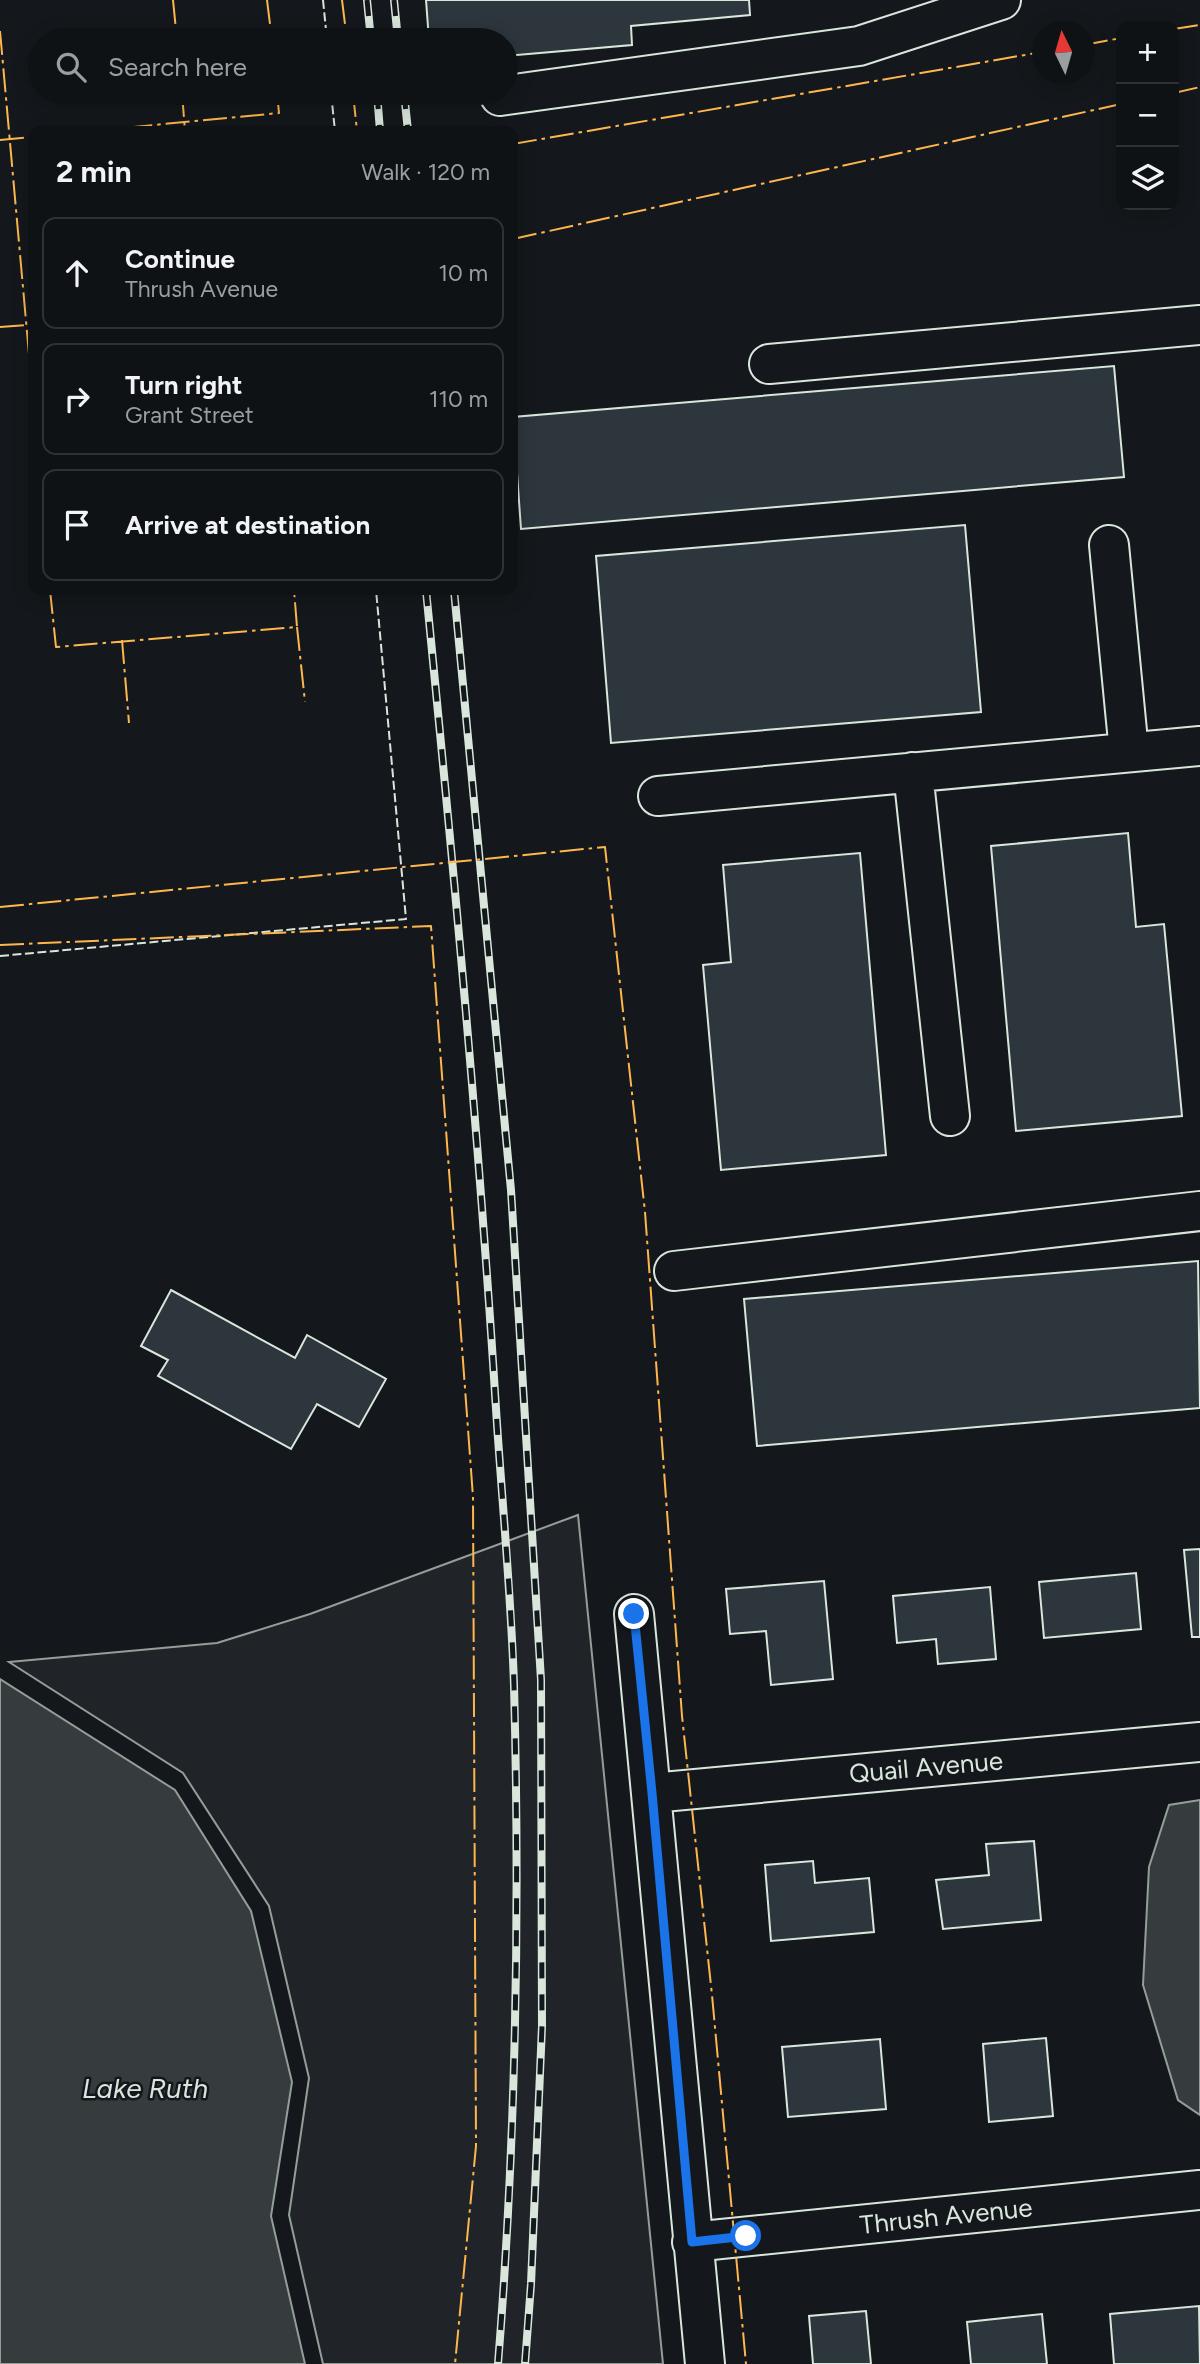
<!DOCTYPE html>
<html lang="en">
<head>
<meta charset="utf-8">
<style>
	body { margin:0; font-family:Figtree,sans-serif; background:#181b1e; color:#f1f3f6 }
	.controls { position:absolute; right:21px; top:21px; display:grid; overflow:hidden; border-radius:14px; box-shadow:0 4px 18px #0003 }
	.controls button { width:63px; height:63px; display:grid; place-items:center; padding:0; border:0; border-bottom:2px solid #2f3234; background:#0f1215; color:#f1f3f6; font:35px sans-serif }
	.compass { position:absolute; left:1032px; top:21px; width:63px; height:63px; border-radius:50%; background:#0f1215; box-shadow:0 4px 18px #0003; rotate:355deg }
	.stop { position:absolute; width:21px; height:21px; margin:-16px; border:5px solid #1a73e8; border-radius:50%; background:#fff }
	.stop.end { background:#1a73e8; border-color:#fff; box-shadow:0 2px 7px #0008 }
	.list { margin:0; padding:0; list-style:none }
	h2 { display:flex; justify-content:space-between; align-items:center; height:91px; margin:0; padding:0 28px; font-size:30px }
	h2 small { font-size:23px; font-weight:400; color:#9b9ea0 }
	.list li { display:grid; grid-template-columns:46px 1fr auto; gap:21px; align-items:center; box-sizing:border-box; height:112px; margin:0 14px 14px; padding:0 14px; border:2px solid #2f3234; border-radius:14px }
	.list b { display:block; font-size:26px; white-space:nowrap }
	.list p { margin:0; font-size:23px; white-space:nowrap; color:#9b9ea0 }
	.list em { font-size:23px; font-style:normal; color:#9b9ea0 }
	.icon { flex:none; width:38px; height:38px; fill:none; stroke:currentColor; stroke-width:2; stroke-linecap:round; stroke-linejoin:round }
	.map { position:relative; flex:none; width:1200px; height:2364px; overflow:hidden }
	.search { position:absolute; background:#0f1215; box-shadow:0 4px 18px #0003; left:28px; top:28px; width:490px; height:77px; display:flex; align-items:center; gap:18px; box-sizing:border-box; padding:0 24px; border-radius:38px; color:#9b9ea0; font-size:26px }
	.panel { position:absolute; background:#0f1215; box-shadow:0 4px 18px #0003; left:28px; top:126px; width:490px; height:469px; border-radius:14px }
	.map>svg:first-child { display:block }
</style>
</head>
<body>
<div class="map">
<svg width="1200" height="2364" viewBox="0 0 1200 2364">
	<rect width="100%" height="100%" fill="#14181c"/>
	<path fill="#202428" stroke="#939e99" stroke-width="2" d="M578,1515L663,2364H323L289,2215L309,2078L269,1906L183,1773L9,1662L217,1643L310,1614Z"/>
	<path fill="#363b3e" stroke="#939e99" stroke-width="2" d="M0,1679L175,1790L251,1911L292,2082L271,2216L305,2364H0Z
		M1200,1800V2115L1178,2100L1143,1985L1149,1867L1169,1805Z"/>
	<path fill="#2c363c" stroke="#d8e6dc" stroke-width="2" d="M426,0H749L750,15L631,26L632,45L506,56V40H429Z
		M1114,366L1124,477L521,529L513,417Z
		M965,525L981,712L611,743L596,556Z
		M1128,833L1136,927L1164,924L1182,1116L1016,1131L991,846Z
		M860,853L886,1155L721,1170L703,965L731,962L723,865Z
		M1198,1261L1200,1408L757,1446L744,1299Z
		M171,1290L295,1358L307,1335L386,1379L359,1427L317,1404L291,1449L158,1376L168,1360L141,1346Z
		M1200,1549V1637H1192L1184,1550Z
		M1136,1573L1141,1629L1044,1638L1039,1582Z
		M824,1581L833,1679L771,1685L766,1631L730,1634L726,1589Z
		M990,1587L996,1659L938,1664L936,1639L897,1643L893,1596Z
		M1034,1841L1041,1920L943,1929L936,1880L989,1875L986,1844Z
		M813,1861L815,1883L869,1878L874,1932L771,1941L765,1865Z
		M1046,2038L1053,2116L989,2122L983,2044Z
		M880,2039L886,2109L788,2117L782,2047Z
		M1199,2306L1200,2364H1114L1110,2314Z
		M866,2311L871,2364H813L809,2316Z
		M1042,2314L1047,2364H971L967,2322Z"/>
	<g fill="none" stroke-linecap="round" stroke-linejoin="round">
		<defs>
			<path id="minor" d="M500,96L859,46L1001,0
				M769,364L1200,325
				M1109,545L1129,752
				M913,772L950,1116
				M658,796L1200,746
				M674,1271L1200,1211
				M634,1614L705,2364
				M652,1793L1200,1742
				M692,2242L1200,2190"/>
		</defs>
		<use href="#minor" stroke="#d8e6dc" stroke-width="42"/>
		<use href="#minor" stroke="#14181c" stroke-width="38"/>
		<defs>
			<path id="rail" d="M367,0L371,40
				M394,0L398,40
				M377,93L380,131
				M404,93L408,131
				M426,590C453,863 479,1135 496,1409C502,1501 511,1593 514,1685C520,1911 516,2139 498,2364
				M454,590L511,1190L541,1680L542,2026L531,2284L525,2364"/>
		</defs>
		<use href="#rail" stroke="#d8e6dc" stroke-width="8"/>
		<use href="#rail" stroke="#14181c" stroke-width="5" stroke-dasharray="16" stroke-linecap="butt"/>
		<path stroke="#d8e6dc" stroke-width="2" stroke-dasharray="9 3.5" stroke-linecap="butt" d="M323,0L327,40
			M331,93L335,131
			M0,956L406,919L376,590"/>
		<path stroke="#ffb74d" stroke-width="2" stroke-dasharray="24 5 3.5 5" stroke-linecap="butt" d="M173,0L177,40
			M267,0L272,40
			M342,0L347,40
			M1174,29L1200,25
			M0,31L33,399
			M1084,45L1121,38
			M182,93L185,131
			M353,93L357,131
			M1174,93L1200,87
			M91,131L279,113L277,93
			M0,140L33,137
			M513,144L1042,52
			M513,239L1121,104
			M0,327L27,325
			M50,590L56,647L297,627L294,590
			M297,627L305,702
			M122,640L129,723
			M0,907L605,847L645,1212L682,1716L712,1995L746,2364
			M0,945L431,926L473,1497L476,2146L455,2364"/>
	</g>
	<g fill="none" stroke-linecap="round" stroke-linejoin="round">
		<path stroke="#1a73e8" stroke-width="9" d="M634,1614L652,1793L692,2242L746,2236"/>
	</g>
	<g text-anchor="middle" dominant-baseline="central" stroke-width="5" stroke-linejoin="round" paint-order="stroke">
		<g font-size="26" fill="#d8e6dc" stroke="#14181c">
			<text transform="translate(926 1767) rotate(-5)">Quail Avenue</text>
			<text transform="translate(946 2216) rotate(-6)">Thrush Avenue</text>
		</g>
		<g font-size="28" font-style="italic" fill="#d8e6dc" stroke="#14181c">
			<text x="145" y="2088">Lake Ruth</text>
		</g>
	</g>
</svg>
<div class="controls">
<button>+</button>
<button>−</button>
<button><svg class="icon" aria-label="layers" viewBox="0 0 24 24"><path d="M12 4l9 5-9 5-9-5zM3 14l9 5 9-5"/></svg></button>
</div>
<svg class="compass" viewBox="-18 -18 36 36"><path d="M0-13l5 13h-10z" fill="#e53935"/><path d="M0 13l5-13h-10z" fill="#9b9ea0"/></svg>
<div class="stop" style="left:746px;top:2236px"></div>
<div class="stop end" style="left:634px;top:1614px"></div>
<div class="search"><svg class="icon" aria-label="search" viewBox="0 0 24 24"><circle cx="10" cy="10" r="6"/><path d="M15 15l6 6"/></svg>Search here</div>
<section class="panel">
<h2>2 min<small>Walk · 120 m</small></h2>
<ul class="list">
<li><svg class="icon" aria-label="ahead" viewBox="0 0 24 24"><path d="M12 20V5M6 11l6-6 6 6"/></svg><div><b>Continue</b><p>Thrush Avenue</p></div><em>10 m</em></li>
<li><svg class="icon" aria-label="right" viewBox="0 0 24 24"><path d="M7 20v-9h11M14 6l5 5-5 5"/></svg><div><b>Turn right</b><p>Grant Street</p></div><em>110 m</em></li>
<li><svg class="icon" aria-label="arrive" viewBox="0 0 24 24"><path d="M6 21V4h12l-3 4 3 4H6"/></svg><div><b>Arrive at destination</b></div></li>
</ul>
</section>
</div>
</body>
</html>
